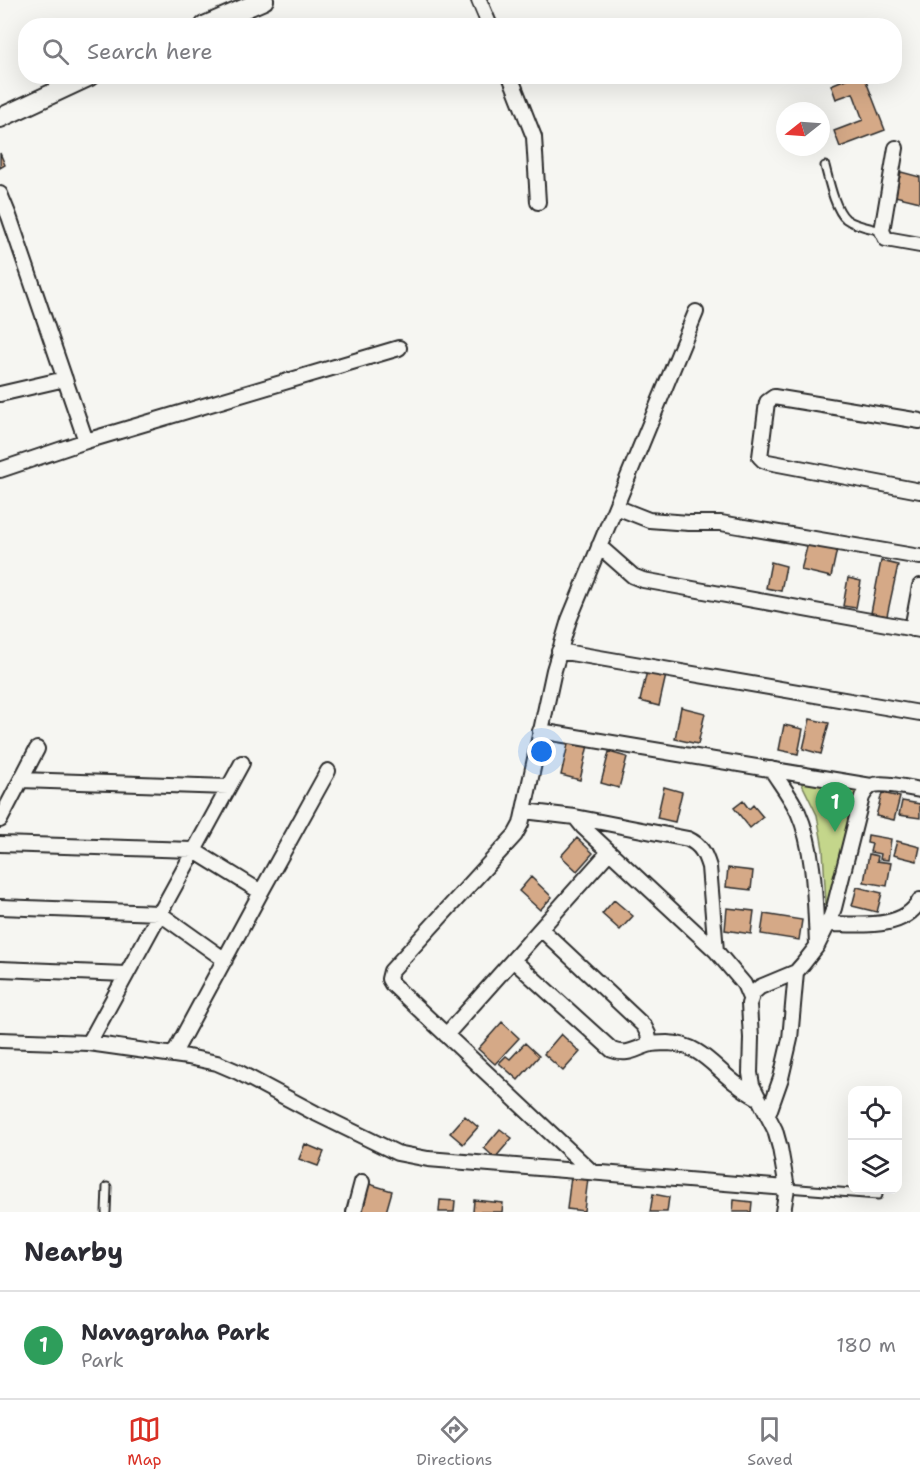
<!DOCTYPE html>
<html lang="en">
<head>
<meta charset="utf-8">
<style>
	body { margin:0; font-family:"Shantell Sans",sans-serif; background:#f2f2f3; color:#2b2b33 }
	.controls { position:absolute; right:18px; bottom:18px; display:grid; overflow:hidden; border-radius:12px; box-shadow:0 6px 24px #0002 }
	.controls button { width:54px; height:54px; display:grid; place-items:center; padding:0; border:0; border-bottom:2px solid #e1e1e2; background:#fff; color:#2b2b33; font:30px sans-serif }
	.compass { position:absolute; left:776px; top:102px; width:54px; height:54px; border-radius:50%; background:#fff; box-shadow:0 6px 24px #0002; rotate:253deg }
	.you { position:absolute; left:542px; top:752px; width:21px; height:21px; margin:-15px; border:4px solid #fff; border-radius:50%; background:#1a73e8; box-shadow:0 0 0 9px #1a73e833 }
	.badge { display:grid; place-items:center; width:39px; height:39px; border-radius:50%; background:#d93025; color:#fff; font-size:20px; font-weight:700 }
	.pin { position:absolute; translate:-50% -50px; filter:drop-shadow(0 2px 3px #0008) }
	.pin::after { content:''; position:absolute; top:32px; width:21px; height:18px; background:inherit; clip-path:polygon(0 0,100% 0,50% 100%) }
	.list { margin:0; padding:0; list-style:none }
	h2 { display:flex; justify-content:space-between; align-items:center; height:78px; margin:0; padding:0 24px; font-size:26px }
	h2 small { font-size:20px; font-weight:400; color:#7c7c81 }
	.list li { display:grid; grid-template-columns:39px 1fr auto; gap:18px; align-items:center; box-sizing:border-box; height:108px; padding:0 24px; border-top:2px solid #e1e1e2 }
	.list b { display:block; font-size:22px; white-space:nowrap }
	.list p { margin:0; font-size:20px; white-space:nowrap; color:#7c7c81 }
	.list em { font-size:20px; font-style:normal; color:#7c7c81 }
	.icon { flex:none; width:33px; height:33px; fill:none; stroke:currentColor; stroke-width:2; stroke-linecap:round; stroke-linejoin:round }
	.map { position:relative; flex:none; width:920px; height:1212px; overflow:hidden }
	.search { position:absolute; background:#fff; box-shadow:0 6px 24px #0002; left:18px; right:18px; top:18px; height:66px; display:flex; align-items:center; gap:15px; box-sizing:border-box; padding:0 21px; border-radius:24px; color:#7c7c81; font-size:22px }
	.sheet { height:186px; background:#fff }
	nav { display:flex; justify-content:space-around; align-items:center; box-sizing:border-box; height:84px; border-top:2px solid #e1e1e2; background:#fff; font-size:16px; color:#7c7c81 }
	nav a { display:grid; justify-items:center; gap:3px }
	nav .on { color:#d93025 }
	.map>svg:first-child { display:block }
</style>
</head>
<body>
<div class="map">
<svg width="920" height="1212" viewBox="0 0 920 1212">
	<rect width="100%" height="100%" fill="#f6f6f2"/>
	<filter id="ink" filterUnits="userSpaceOnUse"><feTurbulence type="fractalNoise" baseFrequency=".0167" numOctaves="2"/><feDisplacementMap in="SourceGraphic" scale="12" xChannelSelector="R" yChannelSelector="G"/><feConvolveMatrix kernelMatrix="1 2 1 2 8 2 1 2 1" color-interpolation-filters="sRGB"/></filter>
	<g filter="url(#ink)">
		<path fill="#c4d68b" stroke="#78805b" stroke-width="1.5" d="M794,768L862,778L834,908L826,905L823,849L817,815Z"/>
		<path fill="#d5a987" stroke="#2b2b2b" stroke-width="1.5" d="M853,76H864L885,130L840,147L834,131L863,120L853,93L836,99L831,85Z
			M0,153L5,165L0,168Z
			M901,172L920,177V202L895,196Z
			M808,543L837,549L831,577L801,570Z
			M881,561L898,565L887,616L871,613Z
			M771,562L786,566L781,591L766,588Z
			M848,578L861,581L856,608L843,606Z
			M647,671L666,675L659,706L640,701Z
			M681,707L705,713L698,744L675,739Z
			M810,719L829,723L821,754L803,749Z
			M784,725L803,729L798,754L779,750Z
			M569,740L588,745L580,780L561,775Z
			M609,752L627,757L619,788L601,783Z
			M664,787L682,792L675,822L657,818Z
			M882,793L900,797L894,820L876,816Z
			M743,801L749,809L753,805L763,817L750,828L734,808Z
			M902,801L920,804V818L899,815Z
			M868,835L891,839L888,860L880,859L881,854L870,852L872,844L867,843Z
			M577,838L593,853L577,871L561,856Z
			M897,841L920,847L917,861L893,855Z
			M869,854L878,856L877,861L891,863L887,886L864,882Z
			M728,868L753,871L751,890L726,887Z
			M531,877L552,897L540,910L519,891Z
			M857,887L882,893L877,912L852,906Z
			M614,900L633,916L620,930L602,914Z
			M727,908L754,911L751,934L725,930Z
			M764,914L802,920L799,940L761,934Z
			M502,1022L519,1038L495,1064L478,1049Z
			M561,1034L580,1052L563,1071L544,1054Z
			M525,1043L539,1056L518,1080L499,1063L506,1056L510,1059Z
			M465,1116L478,1127L463,1144L450,1133Z
			M500,1129L512,1138L495,1158L484,1148Z
			M305,1144L324,1152L318,1166L299,1159Z
			M571,1176L588,1178L584,1211L567,1209Z
			M366,1183L392,1191L386,1212H359Z
			M653,1194L669,1197L667,1212H650Z
			M440,1200L455,1201L454,1212H439Z
			M474,1200L503,1203L502,1212H473Z
			M734,1200L752,1202L751,1212H733Z"/>
		<g fill="none" stroke-linecap="round" stroke-linejoin="round">
			<defs>
				<path id="lane" d="M825,166C829,181 835,210 846,219C855,226 871,228 882,231
					M787,1188L878,1195
					M106,1212L107,1187"/>
				<path id="street" d="M479,0L490,26
					M510,76L534,137L538,202
					M896,148L882,231L886,239L920,245
					M0,194L9,216L86,441
					M0,394L65,379
					M920,421L774,397L767,402L760,457L763,460L768,462L920,491
					M0,470L86,441L399,348
					M616,507L649,520L689,523H721L920,557
					M599,546L633,576L643,580L920,630
					M912,629L920,586
					M559,651L920,713
					M540,731L871,786
					M771,769C780,783 791,797 798,812C815,850 815,903 817,944
					M21,780L228,787
					M524,811L575,817L688,839C701,845 705,854 709,867L716,951
					M575,817L583,827L716,951L744,984L750,998
					M0,820L37,749
					M0,844L193,850L261,892
					M0,907L159,913L225,960
					M828,924C857,924 904,931 920,900
					M541,929L644,1026L648,1034L650,1044
					M513,960L612,1050C627,1056 635,1049 648,1045C654,1043 661,1043 667,1043C701,1044 714,1068 738,1085C744,1090 751,1094 758,1098
					M0,969L126,974
					M446,1035L609,852
					M0,1040L89,1043L188,1057L217,1063L238,1072L315,1113L397,1153L428,1159L787,1188
					M89,1043L242,763
					M173,1055L261,892L328,771
					M768,1115L781,1078L790,1039L796,972
					M591,1171L392,984L389,979L391,971L515,835L521,824L554,670L569,620L696,312
					M354,1212L362,1182
					M783,1212L787,1188L780,1148L775,1130L752,1085L750,1073L751,1038L749,1004L753,993L760,987L796,972L803,964L817,946L828,924L834,908L862,797C864,793 867,789 871,786C881,781 908,788 920,790"/>
				<path id="secondary" d="M204,26L264,0
					M0,118L90,76"/>
			</defs>
			<use href="#lane" stroke="#2b2b2b" stroke-width="11"/>
			<use href="#street" stroke="#2b2b2b" stroke-width="18"/>
			<use href="#secondary" stroke="#2b2b2b" stroke-width="22"/>
			<use href="#lane" stroke="#f6f6f2" stroke-width="7"/>
			<use href="#street" stroke="#f6f6f2" stroke-width="14"/>
			<use href="#secondary" stroke="#f6f6f2" stroke-width="18"/>
		</g>
	</g>
</svg>
<div class="controls">
<button><svg class="icon" aria-label="locate" viewBox="0 0 24 24"><circle cx="12" cy="12" r="6"/><path d="M12 2v4M12 18v4M2 12h4M18 12h4"/></svg></button>
<button><svg class="icon" aria-label="layers" viewBox="0 0 24 24"><path d="M12 4l9 5-9 5-9-5zM3 14l9 5 9-5"/></svg></button>
</div>
<svg class="compass" viewBox="-18 -18 36 36"><path d="M0-13l5 13h-10z" fill="#e53935"/><path d="M0 13l5-13h-10z" fill="#7c7c81"/></svg>
<div class="you"></div>
<div class="pin badge" style="left:835px;top:832px;background:#2e9e5b">1</div>
<div class="search"><svg class="icon" aria-label="search" viewBox="0 0 24 24"><circle cx="10" cy="10" r="6"/><path d="M15 15l6 6"/></svg>Search here</div>
</div>
<section class="sheet">
<h2>Nearby<small></small></h2>
<ul class="list">
<li><span class="badge" style="background:#2e9e5b">1</span><div><b>Navagraha Park</b><p>Park</p></div><em>180 m</em></li>
</ul>
</section>
<nav>
<a class="on"><svg class="icon" aria-label="map" viewBox="0 0 24 24"><path d="M3 6l6-2 6 2 6-2v14l-6 2-6-2-6 2zM9 4v14M15 6v14"/></svg>Map</a>
<a><svg class="icon" aria-label="directions" viewBox="0 0 24 24"><path d="M12 3l9 9-9 9-9-9zM9 14v-3h6M13 9l2 2-2 2"/></svg>Directions</a>
<a><svg class="icon" aria-label="saved" viewBox="0 0 24 24"><path d="M7 4h10v16l-5-4-5 4z"/></svg>Saved</a>
</nav>
</body>
</html>
